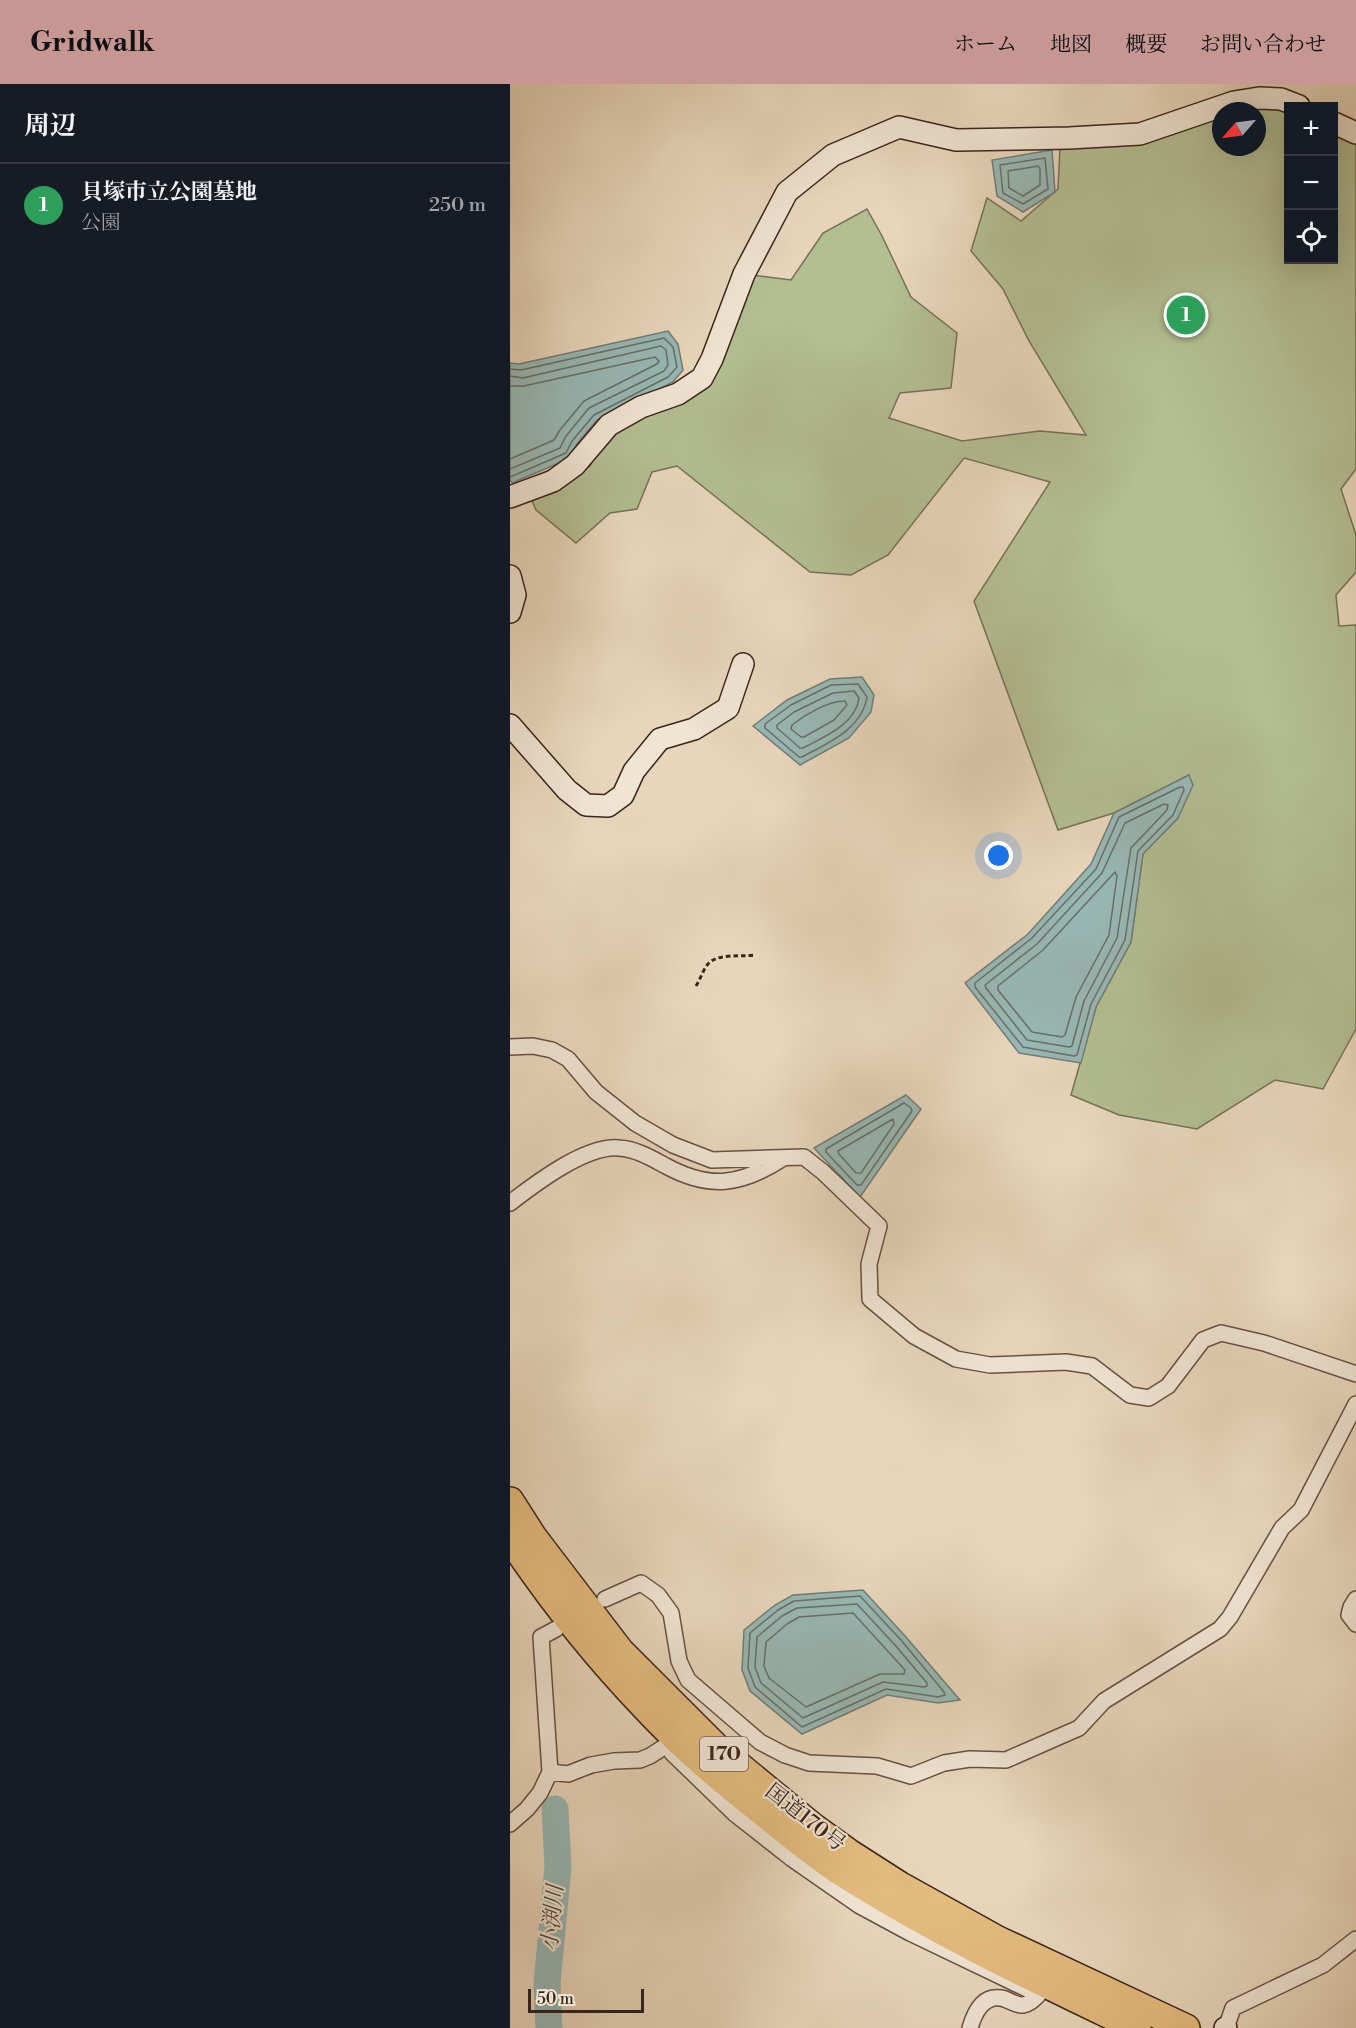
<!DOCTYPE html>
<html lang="ja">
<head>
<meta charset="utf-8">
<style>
	body { margin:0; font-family:"Libre Bodoni","Noto Serif JP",serif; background:#242831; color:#f1f3f6 }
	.controls { position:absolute; right:18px; top:18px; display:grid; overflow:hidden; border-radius:0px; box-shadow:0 6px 24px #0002 }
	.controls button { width:54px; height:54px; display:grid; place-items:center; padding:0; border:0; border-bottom:2px solid #363941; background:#171b24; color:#f1f3f6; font:30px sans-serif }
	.compass { position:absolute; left:702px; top:18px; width:54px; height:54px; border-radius:50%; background:#171b24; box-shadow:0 6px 24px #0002; rotate:242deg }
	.scale { position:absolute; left:18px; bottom:15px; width:116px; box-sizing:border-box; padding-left:6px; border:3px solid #3a251a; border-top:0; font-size:16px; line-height:21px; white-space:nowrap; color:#3a251a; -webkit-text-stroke:4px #f0e4d3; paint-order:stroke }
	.you { position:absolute; left:489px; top:772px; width:21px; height:21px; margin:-15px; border:4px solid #fff; border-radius:50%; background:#1a73e8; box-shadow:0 0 0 9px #1a73e833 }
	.badge { display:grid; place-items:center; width:39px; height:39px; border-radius:50%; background:#c59692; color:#fff; font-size:20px; font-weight:700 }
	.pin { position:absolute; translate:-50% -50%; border:3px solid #fff; box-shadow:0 2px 6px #0006 }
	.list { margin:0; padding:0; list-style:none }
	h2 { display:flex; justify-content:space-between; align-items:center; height:78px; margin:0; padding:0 24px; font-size:26px }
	h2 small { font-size:20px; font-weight:400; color:#9ea1a6 }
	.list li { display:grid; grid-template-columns:39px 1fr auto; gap:18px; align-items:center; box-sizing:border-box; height:84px; padding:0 24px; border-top:2px solid #363941 }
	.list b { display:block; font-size:22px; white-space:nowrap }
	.list p { margin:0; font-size:20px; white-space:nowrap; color:#9ea1a6 }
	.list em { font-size:20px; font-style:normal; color:#9ea1a6 }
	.icon { flex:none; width:33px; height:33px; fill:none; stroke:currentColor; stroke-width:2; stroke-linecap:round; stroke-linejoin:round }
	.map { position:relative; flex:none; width:846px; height:1944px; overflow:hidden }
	header { display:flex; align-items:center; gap:36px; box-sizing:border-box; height:84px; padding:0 30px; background:#c59692; color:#111 }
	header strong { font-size:28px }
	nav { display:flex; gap:33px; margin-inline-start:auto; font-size:21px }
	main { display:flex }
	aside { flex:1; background:#171b24 }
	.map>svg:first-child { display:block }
</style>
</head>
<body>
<header>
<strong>Gridwalk</strong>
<nav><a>ホーム</a><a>地図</a><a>概要</a><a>お問い合わせ</a></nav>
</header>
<main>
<aside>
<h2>周辺<small></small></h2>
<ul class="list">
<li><span class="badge" style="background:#2e9e5b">1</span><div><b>貝塚市立公園墓地</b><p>公園</p></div><em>250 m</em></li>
</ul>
</aside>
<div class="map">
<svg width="846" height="1944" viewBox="0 0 846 1944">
	<rect width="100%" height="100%" fill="#e8d6bc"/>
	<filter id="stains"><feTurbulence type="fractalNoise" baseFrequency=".00333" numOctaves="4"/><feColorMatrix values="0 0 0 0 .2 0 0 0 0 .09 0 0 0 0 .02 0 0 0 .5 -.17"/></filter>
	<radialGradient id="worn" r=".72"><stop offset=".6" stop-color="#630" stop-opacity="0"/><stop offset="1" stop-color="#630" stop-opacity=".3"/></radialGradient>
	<path fill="#b3be93" stroke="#767256" stroke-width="1.5" fill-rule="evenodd" d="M729,17L778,22V176H824V39L846,49V385L831,405L846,451V488L826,511L829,542L846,541V945L813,1005L765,996L687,1045L609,1031L561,1011L586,923L621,858L633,769L668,734L679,691L604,729L548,746L464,517L540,398L454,374L378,471L341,491L300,488L167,382L142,388L127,425L100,429L66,459L26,426L22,417L80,382L99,341L192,294L234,190L281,196L313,149L357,125L372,152L401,213L447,249L441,304L390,309L379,334L452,357L530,347L576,351L519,257L493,205L461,167L477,114L511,137L548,105L550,63ZM711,27H747V63H711Z"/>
	<path fill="#98b8b5" stroke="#727d77" stroke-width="1.5" d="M542,66L545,108L513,128L487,112L482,76Z
		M158,247L168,260L173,286L163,298L87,336L67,360L61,374L2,399L0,396V279L9,280Z
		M352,593L364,611L361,628L339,654L290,681L243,642L277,616L320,595Z
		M679,691L683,701L668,734L633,770L621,858L586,923L571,979L509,969L455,899L518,850L581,780L604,729Z
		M396,1011L411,1025L350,1113L304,1064Z
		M353,1506L395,1552L450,1616L428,1619L377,1611L292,1650L240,1607L232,1586L234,1546L265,1521L283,1511Z"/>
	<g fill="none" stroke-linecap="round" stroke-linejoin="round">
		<path stroke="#696e68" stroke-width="1.5" d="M535,74L538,105L513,120L493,109L490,81Z
			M528,82L530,85V101L513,112L499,104L498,87Z
			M0,285L11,286L154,254L163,263L167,283L158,293L84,331L62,357L56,369L0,393
			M0,292L13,294L151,262L156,266L158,281L154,287L79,324L56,352L50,364L0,385
			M0,302H14L145,273L149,277L147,280L74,317L50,346L44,356L0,375
			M348,600L357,613C352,645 318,659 292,673H289L255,644V640L281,621L321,601Z
			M344,607L349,614C346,640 314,653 293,664H290L267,644V641L284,628L323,609Z
			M335,617L337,621L324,636L294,653H291L281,645L282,641C296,630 318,617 335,617Z
			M670,703H673L674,706L663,731L628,767L615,856L581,920L567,971L564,972L513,963L465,903V899L522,854L586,785L609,733Z
			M654,720L658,721L657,726L621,764L607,854L574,917L562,962L559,963L517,956L476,904L475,901L527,860L592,789L615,739Z
			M605,788L607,792L599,851L566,913L555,951L552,953L522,948L488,906V902L533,866Z
			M394,1019L401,1024L402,1027L351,1101H347L316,1068V1065Z
			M383,1035L384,1040L351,1089H346L329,1070L328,1067Z
			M350,1512L391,1556L434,1608L435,1611L428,1613L376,1605L292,1643L245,1603L238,1584L240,1549L268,1526L284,1517Z
			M347,1520L385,1561L417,1599V1602L414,1603L373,1598L293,1634L251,1599L245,1583L247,1553L272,1532L287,1524Z
			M343,1529L395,1586L394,1590H370L296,1623L259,1594L254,1582L256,1558L277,1540L289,1533Z"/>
		<path stroke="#98b8b5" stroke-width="27" d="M39,1944L37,1899L48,1783L45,1725"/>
		<defs>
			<path id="street" d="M0,963L23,962L42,966L58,975L86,1008L125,1039L163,1061L202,1076L294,1073L313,1088L369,1142L359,1180L360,1215L404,1252L446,1275L480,1281L556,1278L582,1282L620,1311L639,1314L658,1302L693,1256L711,1249L754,1259L846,1290
				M0,1119C26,1099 76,1061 109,1064C126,1065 141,1074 156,1082C200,1106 231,1101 272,1075
				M95,1515L131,1499L148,1511L161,1529L169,1577L178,1596L250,1658L275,1671L299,1679L367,1682L401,1692L434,1679L460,1675L496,1676L569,1644L594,1617L710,1545L720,1533L772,1444L791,1426L846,1320
				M846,1515L841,1523L839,1531L846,1540
				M158,1662L162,1669L225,1730L281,1774L350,1822L400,1849L517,1905
				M40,1688L58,1690L81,1681L104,1677L130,1676L140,1672L157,1661
				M0,1740L17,1725L30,1709L40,1688L31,1553L46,1545
				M460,1944C464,1930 472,1911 491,1914C498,1915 506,1922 513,1921C520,1920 524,1915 529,1910
				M716,1944L723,1924L813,1881L846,1855"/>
			<path id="secondary" d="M824,39L846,49
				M0,413L43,397L65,381L99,341L131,323L168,310L192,294L202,275L234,190L277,108L323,71L389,43L446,56L559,54L630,50L724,18L749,14L771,15L789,22
				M0,492L5,511L0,528
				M0,641L57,706L76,721L98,722L113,711L124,687L150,655L184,645L218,624L233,580
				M715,1944H716"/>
			<path id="highway" d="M0,1417L23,1453L110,1567L206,1663L303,1743L339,1769L389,1801L488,1856L676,1944
				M0,1454C40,1514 86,1572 136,1624C172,1663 213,1697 255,1730C280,1750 306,1772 334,1790C427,1849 527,1896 627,1944"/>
		</defs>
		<use href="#street" stroke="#665142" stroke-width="18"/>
		<use href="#secondary" stroke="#3a251a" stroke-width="24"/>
		<use href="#highway" stroke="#3a251a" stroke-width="30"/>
		<path stroke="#3a251a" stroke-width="3" stroke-dasharray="4.5 3" stroke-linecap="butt" d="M186,902C190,896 193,886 198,880C207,869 232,873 246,871"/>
		<use href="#street" stroke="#f0e4d3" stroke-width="15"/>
		<use href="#secondary" stroke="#f0e4d3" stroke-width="21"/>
		<use href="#highway" stroke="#e4bb7e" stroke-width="27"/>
	</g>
	<g text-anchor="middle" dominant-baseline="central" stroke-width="4.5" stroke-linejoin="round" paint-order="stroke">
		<rect fill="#f0e4d3" stroke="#715e52" stroke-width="1.5" x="190" y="1653" width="48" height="34" rx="4.5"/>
		<g font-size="20" font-weight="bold" fill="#3a251a">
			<text x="214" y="1670">170</text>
		</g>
		<g font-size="21" fill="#3a251a" stroke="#f0e4d3">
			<text transform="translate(295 1734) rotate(38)">国道170号</text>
		</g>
		<g font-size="22" font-style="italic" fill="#524a41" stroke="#f0e4d3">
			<text transform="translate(43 1834) rotate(-85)">小渕川</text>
		</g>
	</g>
	<rect width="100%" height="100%" filter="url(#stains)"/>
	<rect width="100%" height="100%" fill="url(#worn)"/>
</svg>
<div class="controls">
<button>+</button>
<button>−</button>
<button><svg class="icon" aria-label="locate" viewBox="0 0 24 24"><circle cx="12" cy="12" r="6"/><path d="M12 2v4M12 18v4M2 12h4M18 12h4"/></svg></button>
</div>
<svg class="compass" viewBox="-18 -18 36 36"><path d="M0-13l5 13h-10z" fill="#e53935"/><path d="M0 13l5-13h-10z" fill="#9ea1a6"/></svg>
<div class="scale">50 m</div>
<div class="you"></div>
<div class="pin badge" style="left:676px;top:231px;background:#2e9e5b">1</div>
</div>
</main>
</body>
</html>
